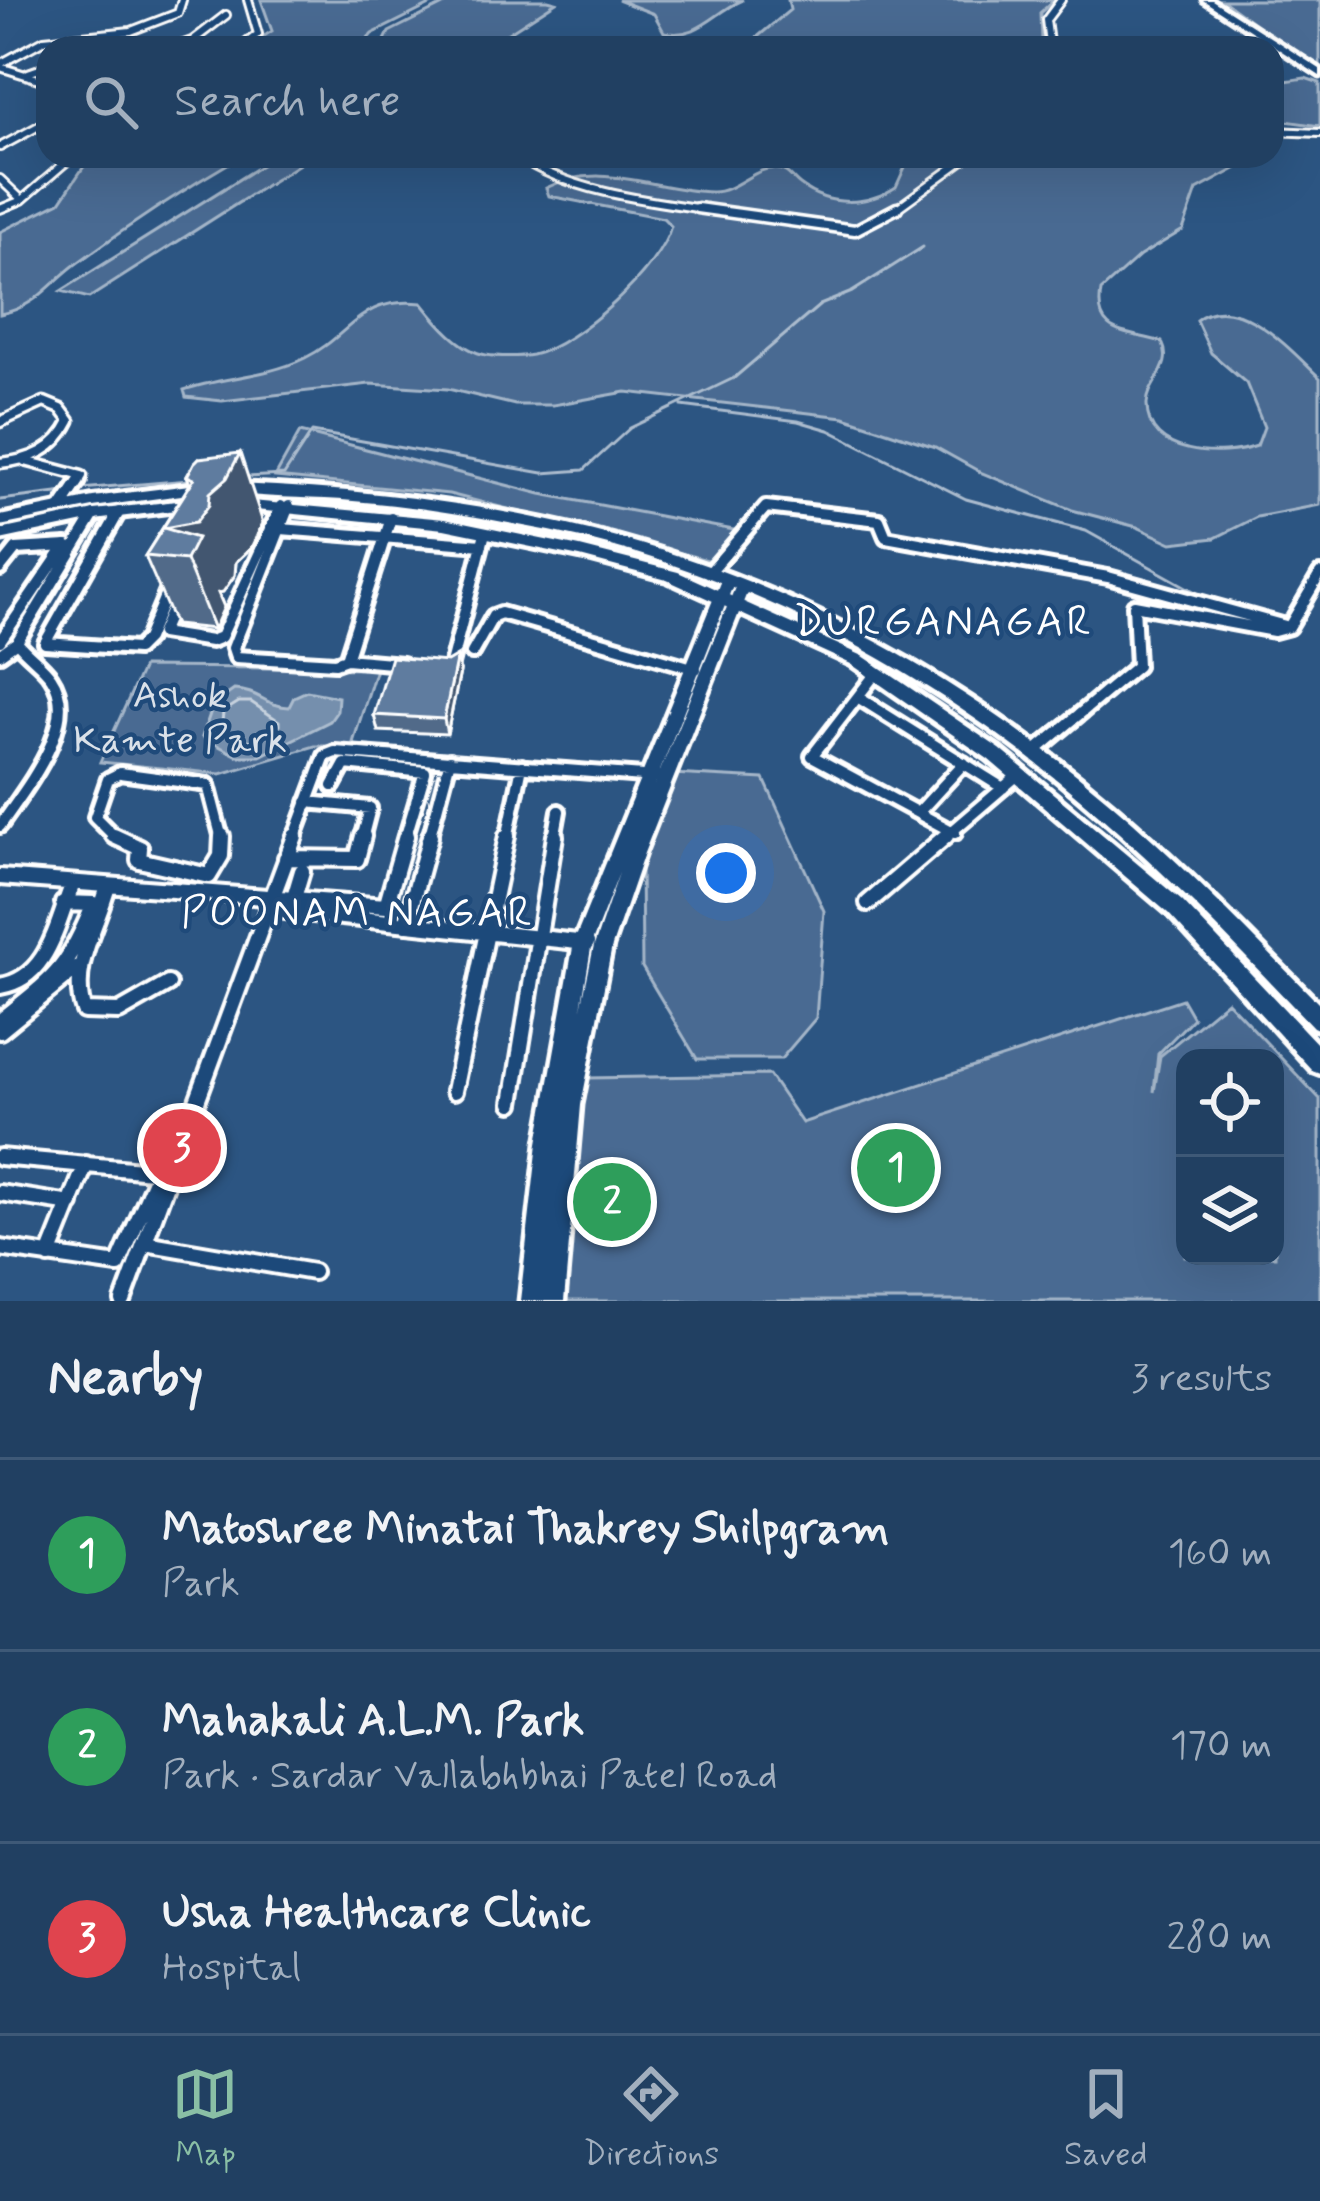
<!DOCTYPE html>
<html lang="en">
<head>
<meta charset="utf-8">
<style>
	body { margin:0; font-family:Mynerve,sans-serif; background:#294768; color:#f1f3f6 }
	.controls { position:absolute; right:36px; bottom:36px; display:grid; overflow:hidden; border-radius:24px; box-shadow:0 12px 48px #0002 }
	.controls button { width:108px; height:108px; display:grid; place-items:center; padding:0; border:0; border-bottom:3px solid #3e5977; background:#214062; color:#f1f3f6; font:60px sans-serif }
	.you { position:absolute; left:726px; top:873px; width:42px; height:42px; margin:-30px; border:9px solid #fff; border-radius:50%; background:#1a73e8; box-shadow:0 0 0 18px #1a73e833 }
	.badge { display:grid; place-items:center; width:78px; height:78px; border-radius:50%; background:#8abfa5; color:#fff; font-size:39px; font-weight:700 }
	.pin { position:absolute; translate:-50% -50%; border:6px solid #fff; box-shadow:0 3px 12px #0006 }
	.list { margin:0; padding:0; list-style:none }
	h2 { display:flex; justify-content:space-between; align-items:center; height:156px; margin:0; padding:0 48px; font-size:51px }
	h2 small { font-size:39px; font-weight:400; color:#a2afbe }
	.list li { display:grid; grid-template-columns:78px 1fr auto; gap:36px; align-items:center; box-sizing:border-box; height:192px; padding:0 48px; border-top:3px solid #3e5977 }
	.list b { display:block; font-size:45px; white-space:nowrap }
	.list p { margin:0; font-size:39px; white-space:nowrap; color:#a2afbe }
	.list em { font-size:39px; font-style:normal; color:#a2afbe }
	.icon { flex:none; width:66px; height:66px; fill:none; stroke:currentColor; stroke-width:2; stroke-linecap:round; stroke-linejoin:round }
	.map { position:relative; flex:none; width:1320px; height:1301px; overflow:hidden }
	.search { position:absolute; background:#214062; box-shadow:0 12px 48px #0002; left:36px; right:36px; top:36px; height:132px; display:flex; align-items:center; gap:30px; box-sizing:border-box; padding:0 42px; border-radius:36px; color:#a2afbe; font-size:45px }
	.sheet { height:732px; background:#214062 }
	nav { display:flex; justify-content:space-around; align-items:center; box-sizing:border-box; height:168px; border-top:3px solid #3e5977; background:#214062; font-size:33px; color:#a2afbe }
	nav a { display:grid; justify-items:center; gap:6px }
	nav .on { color:#8abfa5 }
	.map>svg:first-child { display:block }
</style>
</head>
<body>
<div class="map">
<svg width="1320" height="1301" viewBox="0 0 1320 1301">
	<rect width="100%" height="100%" fill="#2c5582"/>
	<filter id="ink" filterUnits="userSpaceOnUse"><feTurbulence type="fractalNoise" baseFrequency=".00833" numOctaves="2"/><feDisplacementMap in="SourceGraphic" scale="24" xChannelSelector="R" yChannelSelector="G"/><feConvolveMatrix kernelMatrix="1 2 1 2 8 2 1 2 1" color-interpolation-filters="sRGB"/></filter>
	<g filter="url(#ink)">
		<path fill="#486b92" stroke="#a4b5c8" stroke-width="3" fill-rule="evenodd" d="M261,0H440L372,34L360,48H246L272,31Z
			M453,0H548L556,2L485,48H381L389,32Z
			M618,0H743C714,12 698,40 664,32L654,14Z
			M788,0H1054L1040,13L1041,40L1049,48H756L755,39L790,10Z
			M1222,0H1320V70Z
			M1305,78L1320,83V126L1272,119V83Z
			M91,156H241C184,189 129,225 76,264C48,285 36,307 0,314V232L60,202Z
			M276,156H312L89,298L61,291Z
			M910,156H1246L1243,165L1197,190L1183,230L1140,256L1101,291C1093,338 1129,331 1162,342C1175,368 1148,381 1147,404C1146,457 1222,458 1257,446L1264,427L1246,383L1211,353L1196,320C1237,288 1293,353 1320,378V505L1257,517L1215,538L1172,543L1137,527L1072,510L982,473L935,447L844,417L626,392L553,405H515L448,389L370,384L222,401L186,397L184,390C222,377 267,377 305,358C351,336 358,296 422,303C437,322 461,351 486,355C498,357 520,357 532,355C577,345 660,269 671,226L663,218L549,196L546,188C601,160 654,190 711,192C736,193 756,164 778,169C789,171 792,179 800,185C829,207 867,206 896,187Z
			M300,432L541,494L750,533L727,565L449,494L275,477Z
			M143,667L376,669L352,746H315L221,774L100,762Z
			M672,774L764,779L824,911L816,1018L781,1059H697L642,967L641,859Z
			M1182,999L1193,1018L1158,1054L1154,1092L1160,1056L1227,1001L1320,1099V1301H562L577,1123L587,1078L769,1075L802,1123ZM1185,1058H1275V1256H1185Z"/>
		<path fill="#748fad" stroke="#acbcce" stroke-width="3" d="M234,690C257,690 268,707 289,707L294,697L307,691L338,697L337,711L330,721L260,756H238L202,737L213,705Z"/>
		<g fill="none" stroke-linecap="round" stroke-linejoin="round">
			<path stroke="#c7d2de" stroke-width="3" d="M239,702H251L279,721V728L251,741L221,733L223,712Z"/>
			<path stroke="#acbcce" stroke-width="3" d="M682,406L798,421L829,430L966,499L1086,531L1208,599
				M247,477L284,475L312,432L543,473L584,470L630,428L734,378L820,305L852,292L923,247
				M80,489L190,480
				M0,500L65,492
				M1251,611L1267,614"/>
			<defs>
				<path id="street-far3" d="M173,48L192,41L226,15
					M240,48L258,34L248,0
					M1056,48L1049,43L1046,20L1061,0
					M0,64L44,40L131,31L178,13L182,0
					M0,67L48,82
					M28,73L48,66
					M1272,131L1320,133
					M0,147L48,121
					M518,156C570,193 656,202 718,211
					M0,179L22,200L0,209
					M22,200L73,156
					M893,211L969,156"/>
				<path id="street-far2" d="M697,208L855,230L897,208
					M0,422L44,402L61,409L70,421C56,450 31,460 0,463
					M25,461L82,476L77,484"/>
				<path id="street-far1" d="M289,506L233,648L236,657L335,663L346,659L391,518
					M60,509L79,481
					M119,512L45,643L137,649L147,639L168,589
					M281,529L482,545
					M0,569L16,549L67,546
					M709,573L766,507L879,520L886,537L1108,577L1289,627
					M174,603L161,633L211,641L221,637L281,506
					M0,641L65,546
					M472,653L493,616L501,613L696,669
					M0,654L17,642L94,515
					M346,659L402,664
					M450,668L485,533
					M876,673L812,756L955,833
					M859,698L1003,788
					M1033,753L1137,666L1134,605L1274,631L1289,627L1320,574
					M333,786L345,764L425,772L405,839
					M307,802L370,808L362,839
					M918,813L964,763
					M0,826C24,790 82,722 51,677C42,664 27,655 17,642
					M117,839L95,817L108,779L120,773L208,785L222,839
					M294,839L325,756L335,752L656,777
					M429,839L450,760
					M507,839L522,766
					M554,839L559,811
					M943,839L1018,775"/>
				<path id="street" d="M114,836L140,848L139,860L209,876L221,856L222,836
					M286,858L357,859L363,836
					M0,877L386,906L406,836
					M108,886C97,927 69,968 84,1011L119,1012L168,984
					M293,901L302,871
					M868,903L946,836
					M267,909L587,943
					M406,924L430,836
					M0,986C49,979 57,922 73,883
					M0,1021C56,976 66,972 94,904L63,903
					M0,1031L81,965
					M454,1091L507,836
					M512,1103L555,836
					M0,1157L163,1172
					M0,1193L71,1204
					M145,1243L313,1272
					M0,1248L118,1265L159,1171
					M49,1256L86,1164
					M123,1301L295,836"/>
				<path id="secondary" d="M1203,0H1212L1320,69V76Z
					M728,575L735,580L654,786L736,585L743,580L750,585L644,853L612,946L581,1105L564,1301H520L538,1143L574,942L721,580ZM619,873L594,946L581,1008L592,942Z"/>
				<path id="primary" d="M206,483L211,485L213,488L211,491L93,507L0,526V516L93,497Z
					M232,484C386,490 541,509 688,559C842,611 987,698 1111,803C1185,866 1252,936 1320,1005V1030L1313,1027C1244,955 1176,882 1100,816C945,680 754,574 550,531C485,518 420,506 353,501C312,497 268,499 227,492L225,489L227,486Z
					M196,499L201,501L203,504L201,507L94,520L0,540V530L94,510Z
					M240,500L444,519L580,547L678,572L863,656L1000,749L1182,901L1320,1047V1073L1312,1070L1168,913L988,759L851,664L667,580L580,557L444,529L235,508L233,505L235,502Z"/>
			</defs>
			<use href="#street-far3" stroke="#fff" stroke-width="12"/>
			<use href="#street-far2" stroke="#fff" stroke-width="15"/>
			<use href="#street-far1" stroke="#fff" stroke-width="20"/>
			<use href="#street" stroke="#fff" stroke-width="22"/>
			<use href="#secondary" stroke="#fff" stroke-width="9"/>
			<use href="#primary" stroke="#fff" stroke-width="10"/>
			<use href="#street-far3" stroke="#1f4a7a" stroke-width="6"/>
			<use href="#street-far2" stroke="#1f4a7a" stroke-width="8"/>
			<use href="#street-far1" stroke="#1f4a7a" stroke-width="10"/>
			<use href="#street" stroke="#1f4a7a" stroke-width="14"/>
			<use href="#secondary" fill="#1f4a7a" fill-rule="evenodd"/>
			<use href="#primary" fill="#1f4a7a" fill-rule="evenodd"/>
		</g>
		<path fill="#516b89" stroke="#fff" stroke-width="3" d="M199,458L263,523L251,548L236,562L235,575L223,592L218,593L224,607L214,629L175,625L145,556L190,484L187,476Z
			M460,672L447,734L378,731L374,715Z"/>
		<path fill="#42576f" stroke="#fff" stroke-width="3" d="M240,453L263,523L251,548L236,562L235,575L223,592L218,593L224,607L214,629L186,560L164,528L210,493Z
			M457,656L460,672L447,734L444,719Z"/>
		<path fill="#5e7c9f" stroke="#fff" stroke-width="3" d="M240,453L227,478L210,493L209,505L196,522L164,528L197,538L186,560L145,556L194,479L187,476L194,463L199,458Z
			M457,656L444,719L374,715L391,657L447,662Z"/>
	</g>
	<g text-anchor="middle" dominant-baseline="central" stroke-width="9" stroke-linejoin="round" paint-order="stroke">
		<g font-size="39" fill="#dae1e9" stroke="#1f4a7a">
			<text x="180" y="696">Ashok<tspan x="180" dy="45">Kamte Park</tspan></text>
		</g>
		<g font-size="42" letter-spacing="3" fill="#fff" stroke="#1f4a7a">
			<text x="944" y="623">DURGANAGAR</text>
			<text x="358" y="914">POONAM NAGAR</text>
		</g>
	</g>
</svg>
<div class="controls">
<button><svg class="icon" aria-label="locate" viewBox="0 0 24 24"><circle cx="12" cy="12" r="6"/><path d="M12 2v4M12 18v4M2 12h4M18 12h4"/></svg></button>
<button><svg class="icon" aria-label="layers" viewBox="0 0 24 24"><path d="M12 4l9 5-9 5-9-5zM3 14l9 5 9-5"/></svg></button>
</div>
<div class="you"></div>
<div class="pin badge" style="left:896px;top:1168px;background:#2e9e5b">1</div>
<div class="pin badge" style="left:612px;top:1202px;background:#2e9e5b">2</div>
<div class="pin badge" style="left:182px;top:1148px;background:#e0444e">3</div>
<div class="search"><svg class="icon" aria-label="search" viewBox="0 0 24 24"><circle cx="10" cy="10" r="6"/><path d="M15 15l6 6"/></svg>Search here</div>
</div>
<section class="sheet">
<h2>Nearby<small>3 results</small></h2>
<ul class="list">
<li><span class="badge" style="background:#2e9e5b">1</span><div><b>Matoshree Minatai Thakrey Shilpgram</b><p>Park</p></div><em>160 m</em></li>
<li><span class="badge" style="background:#2e9e5b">2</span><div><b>Mahakali A.L.M. Park</b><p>Park · Sardar Vallabhbhai Patel Road</p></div><em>170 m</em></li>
<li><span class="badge" style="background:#e0444e">3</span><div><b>Usha Healthcare Clinic</b><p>Hospital</p></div><em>280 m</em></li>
</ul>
</section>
<nav>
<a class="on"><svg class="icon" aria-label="map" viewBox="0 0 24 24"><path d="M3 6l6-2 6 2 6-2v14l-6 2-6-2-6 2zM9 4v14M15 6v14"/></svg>Map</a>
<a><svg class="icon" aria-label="directions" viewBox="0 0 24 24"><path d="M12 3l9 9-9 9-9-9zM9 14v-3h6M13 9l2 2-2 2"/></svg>Directions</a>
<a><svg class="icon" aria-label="saved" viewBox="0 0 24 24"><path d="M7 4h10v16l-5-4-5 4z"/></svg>Saved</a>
</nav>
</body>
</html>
